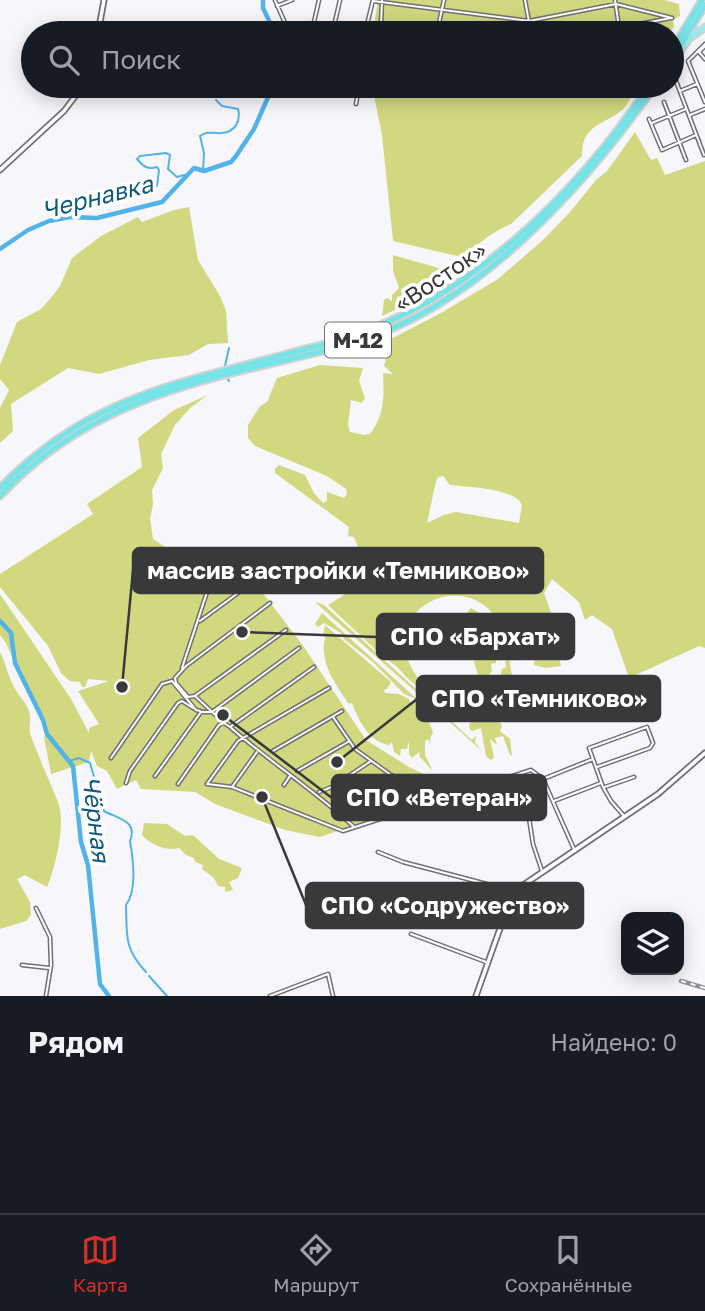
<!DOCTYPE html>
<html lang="ru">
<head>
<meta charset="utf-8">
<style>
	body { margin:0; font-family:"Golos Text",sans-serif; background:#242831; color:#f1f3f6 }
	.controls { position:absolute; right:21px; bottom:21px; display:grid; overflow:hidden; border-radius:14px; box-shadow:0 4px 18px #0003 }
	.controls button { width:63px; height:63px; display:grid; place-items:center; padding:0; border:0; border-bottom:2px solid #363941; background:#171b24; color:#f1f3f6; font:35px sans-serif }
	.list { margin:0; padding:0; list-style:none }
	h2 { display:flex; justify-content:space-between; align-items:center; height:91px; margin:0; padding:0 28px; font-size:30px }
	h2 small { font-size:23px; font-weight:400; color:#9ea1a6 }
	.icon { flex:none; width:38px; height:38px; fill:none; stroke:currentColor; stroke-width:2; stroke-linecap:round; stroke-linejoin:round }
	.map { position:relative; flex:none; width:705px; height:996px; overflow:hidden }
	.search { position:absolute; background:#171b24; box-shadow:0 4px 18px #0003; left:21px; right:21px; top:21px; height:77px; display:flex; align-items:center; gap:18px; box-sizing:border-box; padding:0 24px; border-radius:38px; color:#9ea1a6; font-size:26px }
	.sheet { height:217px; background:#171b24 }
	nav { display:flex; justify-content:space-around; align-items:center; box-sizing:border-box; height:98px; border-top:2px solid #363941; background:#171b24; font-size:19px; color:#9ea1a6 }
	nav a { display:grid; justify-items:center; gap:4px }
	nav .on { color:#d93025 }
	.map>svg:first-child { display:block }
</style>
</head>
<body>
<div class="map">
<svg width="705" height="996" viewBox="0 0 705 996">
	<rect width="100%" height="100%" fill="#f7f6fb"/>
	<path fill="#d1d87f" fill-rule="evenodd" d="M378,0H664L679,4L680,16L673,20L674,26L670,33H373Z
		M372,86H637C633,92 630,101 626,106C610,125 581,121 582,156L511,224C498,229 473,245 466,258L393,241L382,135Z
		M635,132L651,160L657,158L665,175L705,161V648L699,646L629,678L612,629L592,615L585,620L579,602L552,579L544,593L555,624L551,630L554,633L561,666L546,668L534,665L537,641L532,649L517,659L514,657L512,661L509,658L512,676L509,681L506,675L502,679L500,678L502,669L506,667C504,652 505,634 497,620C477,585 424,589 409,625C404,638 404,654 411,667C415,675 420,677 418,686C408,681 403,672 396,666C389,660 382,658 378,650H376L328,605L344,595L353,577L359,573L361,566L365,568L366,575L372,567L363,561L354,537L348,536L349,527L275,473V469L279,465L305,475L314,493L323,503L327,501V492L344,498L347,494L346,489L327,476L255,446L248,438V425L260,406L267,402L277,378L320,365L363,368L359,381L365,398L362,403L351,400L348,425L350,432L364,435L370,434C385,414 384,396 383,373L393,374L384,366L387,355L384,344L387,341L441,313L498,279L543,240L570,212L596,180L607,171ZM443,476L450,485C467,487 515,488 522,505L519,523L456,512L444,515L427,523L436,481L438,477Z
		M189,207L198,260L220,296L226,311L228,343L208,344L189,355L149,360L99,374L68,368L11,404L13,431L0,443V408L9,390L0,379V365L17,322L41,309L51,298L60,286L72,258L101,236L138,217L142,222L174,210Z
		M393,255L456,273L424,296L382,316L384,300L387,298L392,301V295L399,288L393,271Z
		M208,395L190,408L175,425L161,454L163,468L152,490L153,504L150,519L153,539L195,567L209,583L239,562L304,647L366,740L409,767L442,783L438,792L427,795V801L320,837L285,830L215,804L195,792L141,789L136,780L117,789L107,771L97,766L91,751L89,762L51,774L44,737L47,733L6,643L0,635V594L71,699L89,733V728L99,724L78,691L109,681L88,679L85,687H82L80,682L70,681L61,673L48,646L0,587V574L93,514L87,504L142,467L138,438L174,410Z
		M316,602L324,605L472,740L476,736L475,742L481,750L316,603Z
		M471,608L483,615L492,629H496L497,634H495L497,637L494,641L497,650L496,663L491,664L492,671L487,677L485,675L482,677L478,675L474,662L481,644L465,615Z
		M322,613L440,720L436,719L424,708L433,733L430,738L431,744L428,739L425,741V755L433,771L420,757L419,752L412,758L409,754V741L407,749H401L400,756L394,752L392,742L389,745C369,742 359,721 352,703L349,704C336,685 319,663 325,638L323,635L325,625L391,682L387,689L384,690L385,693L399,694L409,699L410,702H416L414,698L404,694L374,663L344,639L341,633L324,623L318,627L315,624Z
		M0,652C6,664 8,676 14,687C19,697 28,703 30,715C31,723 28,729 31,736C39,758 49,780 58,802C66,823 56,866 47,887L25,875L17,879L30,902L31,915L26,921L0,929Z
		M484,693L502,726L500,731L510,739L512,756L510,755L503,736L495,738L497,745L490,739L494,757L491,760L486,756L481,728L472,731L469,728L474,697Z
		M144,823L167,824L185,836L193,835L219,859L242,868L238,878L229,882L233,890L225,892V887L218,886L214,878L202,869L203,865L195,862L194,858L186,855L179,848C168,852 149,844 142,835Z"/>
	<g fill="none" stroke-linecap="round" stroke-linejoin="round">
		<path stroke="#52b3e8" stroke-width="2" d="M203,170L204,153L200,136C208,130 213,134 222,133C235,132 241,121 238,109L222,106L216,100
			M157,186L159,170L157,167C147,170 143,166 137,159L140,156L166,153L170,155L168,169L177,177L188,174
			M225,366L229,348
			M228,379L229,381
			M69,761L79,758L90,763L104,811C119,819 138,821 130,841C133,858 137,891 126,905C127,937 124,948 146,972
			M149,976L167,996"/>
		<path stroke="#52b3e8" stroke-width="4.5" d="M263,0V8L275,33
			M0,249L28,230L49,221L70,217L97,218L162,202L194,168L204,171L231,162L236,156L254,129L273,86
			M0,621L11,633L15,663L43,720L47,734L73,766L81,842L88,865L100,984L109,996"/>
		<defs>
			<path id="minor" d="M275,0L285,23
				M382,0L381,24L437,32L444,0
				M525,0L531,33
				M615,0L619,27
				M373,1L529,21L616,4L672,18
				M277,6L292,0
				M314,22L319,0
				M334,26L340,0
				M365,33L373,0
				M592,33L671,18
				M705,44L688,61L705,102
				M705,46L699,52L705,59
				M676,81L704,155
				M680,91L697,84
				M664,102L686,160
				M356,104L359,86
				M690,115L705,109
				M649,119L662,150L696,135
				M652,123L686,109
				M200,621L253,582
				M182,668L210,583L239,563
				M329,688L238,741L207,784L232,787L343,831L531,770L543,779L574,849
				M196,695L286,630
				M333,717L355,749L391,775L433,798
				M224,723L195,696L188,697L176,683L175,678L186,666L270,603
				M230,727C270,762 314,790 353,826
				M273,751L342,711
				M111,758L162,684L172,681L196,710L200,711
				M597,767L650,748L653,743L647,727L589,748L603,787L611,801L624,816
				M297,771L348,742
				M155,776L201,712H212L299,648
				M543,779L593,759
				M126,783L130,771L178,703L182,701L193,708
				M178,784L219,725L224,723L230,727L314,667
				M284,785L290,776
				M524,785L533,844L542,871
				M232,787L257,752
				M605,787L634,777
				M319,792L332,787L371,761
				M554,801L601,783
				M343,814L398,794H425
				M378,852L403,862L498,887L512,897
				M36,908L50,937L51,965L46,996
				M411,934L486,962
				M22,965L49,968
				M270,996L328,974L333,996"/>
			<path id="tertiary" d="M476,996L508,906L516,890L658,794L705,753"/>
			<path id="secondary" d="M98,33L104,0
				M0,170L64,111L83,86"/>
			<path id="primary" d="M680,51L689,39L705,27"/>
			<path id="trunk" d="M672,50L702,0
				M672,60L705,5
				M0,488C85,400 170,385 283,355C307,348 331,344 355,335C477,292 578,192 649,86
				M0,496C66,425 148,393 240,371C291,358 344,349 393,328C497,283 591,177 655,86"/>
		</defs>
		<use href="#minor" stroke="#717074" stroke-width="5"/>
		<use href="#tertiary" stroke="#717074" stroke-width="7"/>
		<use href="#secondary" stroke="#717074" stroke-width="7"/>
		<use href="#primary" stroke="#d3d3d4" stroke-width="9"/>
		<use href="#trunk" stroke="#d3d3d4" stroke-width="9"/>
		<use href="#minor" stroke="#fff" stroke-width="2"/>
		<use href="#tertiary" stroke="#fff" stroke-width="3.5"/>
		<use href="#secondary" stroke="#fff" stroke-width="3.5"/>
		<use href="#primary" stroke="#98eaed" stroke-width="5"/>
		<use href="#trunk" stroke="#76e3e7" stroke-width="5"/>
		<defs>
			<path id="rail" d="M681,981L705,988"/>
		</defs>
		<use href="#rail" stroke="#908f93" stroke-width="4.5"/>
		<use href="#rail" stroke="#fff" stroke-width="2" stroke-dasharray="5" stroke-linecap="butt"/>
	</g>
	<g text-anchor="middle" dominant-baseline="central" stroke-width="7" stroke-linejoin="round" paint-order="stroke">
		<rect fill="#fff" stroke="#747475" stroke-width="2" x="325" y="322.5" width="66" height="35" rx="5"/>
		<g font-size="21" font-weight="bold" fill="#39383a">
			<text x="358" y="340">М-12</text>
		</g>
		<g font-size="23" fill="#39383a" stroke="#fff">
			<text transform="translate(440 276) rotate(-34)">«Восток»</text>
		</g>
		<g font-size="24" font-style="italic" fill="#0f5a7e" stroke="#fff">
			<text transform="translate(97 196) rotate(-14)">Чернавка</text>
			<text transform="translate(97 819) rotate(83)">Чёрная</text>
		</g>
	</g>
	<path fill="none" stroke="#39383a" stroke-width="2.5" d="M122 687L133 570M242 632L377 637M337 762L417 699M223 715L332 798M262 797L306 905"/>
	<g fill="#39383a" stroke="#fff" stroke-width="2.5">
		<circle cx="122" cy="687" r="7"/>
		<circle cx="242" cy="632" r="7"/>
		<circle cx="337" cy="762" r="7"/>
		<circle cx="223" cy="715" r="7"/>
		<circle cx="262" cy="797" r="7"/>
	</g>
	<g fill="#39383a" stroke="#39383a" stroke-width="2.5">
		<rect x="133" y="548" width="410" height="45" rx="7"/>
		<rect x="377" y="614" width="197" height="45" rx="7"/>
		<rect x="417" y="676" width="243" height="45" rx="7"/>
		<rect x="332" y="775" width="214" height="45" rx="7"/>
		<rect x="306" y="883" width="277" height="45" rx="7"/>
	</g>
	<g font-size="24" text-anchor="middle" font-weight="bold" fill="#fff">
		<text x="338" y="579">массив застройки «Темниково»</text>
		<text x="475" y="645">СПО «Бархат»</text>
		<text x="539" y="707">СПО «Темниково»</text>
		<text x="439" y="806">СПО «Ветеран»</text>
		<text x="445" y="914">СПО «Содружество»</text>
	</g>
</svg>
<div class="controls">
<button><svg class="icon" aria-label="layers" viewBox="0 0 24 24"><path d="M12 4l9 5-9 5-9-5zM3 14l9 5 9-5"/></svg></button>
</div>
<div class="search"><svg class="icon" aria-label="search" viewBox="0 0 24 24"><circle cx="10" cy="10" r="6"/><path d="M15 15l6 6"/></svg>Поиск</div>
</div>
<section class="sheet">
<h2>Рядом<small>Найдено: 0</small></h2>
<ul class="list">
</ul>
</section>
<nav>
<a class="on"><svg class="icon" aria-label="map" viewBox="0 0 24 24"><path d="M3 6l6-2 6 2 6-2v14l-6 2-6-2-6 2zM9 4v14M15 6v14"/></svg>Карта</a>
<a><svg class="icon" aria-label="directions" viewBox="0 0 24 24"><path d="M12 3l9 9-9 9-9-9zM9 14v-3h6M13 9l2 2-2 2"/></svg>Маршрут</a>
<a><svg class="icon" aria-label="saved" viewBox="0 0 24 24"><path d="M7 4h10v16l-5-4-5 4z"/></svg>Сохранённые</a>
</nav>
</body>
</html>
